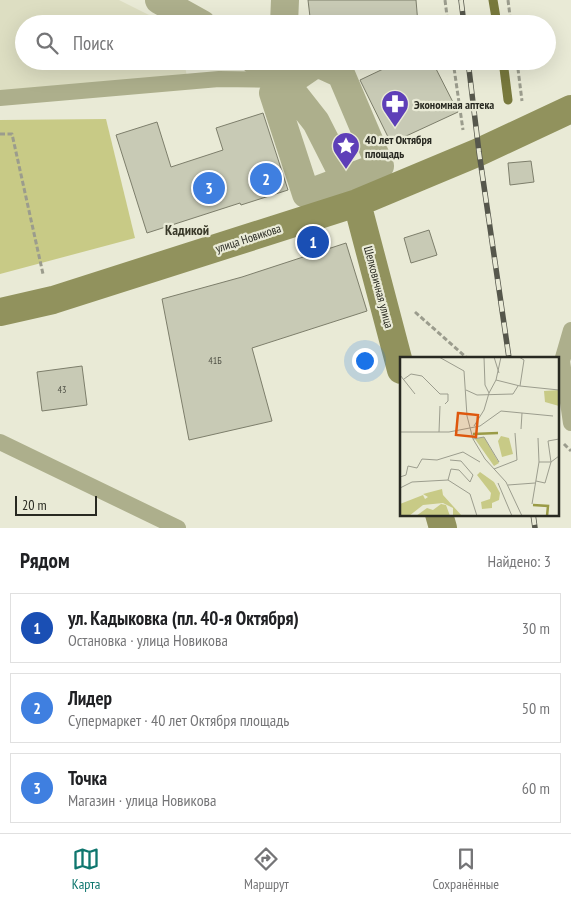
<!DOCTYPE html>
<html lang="ru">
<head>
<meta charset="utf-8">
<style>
	body { margin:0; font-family:"PT Sans Narrow",sans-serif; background:#f2f2f2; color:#202124 }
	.scale { position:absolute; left:15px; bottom:12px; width:82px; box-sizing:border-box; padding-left:5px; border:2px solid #282921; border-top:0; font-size:14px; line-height:18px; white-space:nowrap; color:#282921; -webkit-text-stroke:4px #e9ead6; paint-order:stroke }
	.you { position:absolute; left:364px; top:360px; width:18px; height:18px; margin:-12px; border:4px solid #fff; border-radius:50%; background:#1a73e8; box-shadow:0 0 0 8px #1a73e833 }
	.badge { display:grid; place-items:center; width:32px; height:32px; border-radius:50%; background:#0f766e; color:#fff; font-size:16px; font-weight:700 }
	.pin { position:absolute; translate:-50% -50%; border:2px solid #fff; box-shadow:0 1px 5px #0006 }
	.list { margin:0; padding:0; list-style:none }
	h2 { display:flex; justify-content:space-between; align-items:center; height:65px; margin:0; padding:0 20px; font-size:21px }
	h2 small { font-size:16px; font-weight:400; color:#757577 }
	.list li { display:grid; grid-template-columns:32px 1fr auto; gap:15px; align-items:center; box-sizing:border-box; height:70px; margin:0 10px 10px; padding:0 10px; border:1px solid #e0e0e0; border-radius:0px }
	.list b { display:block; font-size:19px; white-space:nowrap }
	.list p { margin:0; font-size:16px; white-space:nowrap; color:#757577 }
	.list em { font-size:16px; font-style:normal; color:#757577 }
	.icon { flex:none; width:28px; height:28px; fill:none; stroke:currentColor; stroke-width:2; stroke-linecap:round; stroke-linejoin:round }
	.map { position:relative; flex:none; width:571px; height:528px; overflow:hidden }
	.search { position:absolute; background:#fff; box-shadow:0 5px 20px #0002; left:15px; right:15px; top:15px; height:55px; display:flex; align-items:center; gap:12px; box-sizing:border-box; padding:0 18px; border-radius:28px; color:#757577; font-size:19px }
	.sheet { height:305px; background:#fff }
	nav { display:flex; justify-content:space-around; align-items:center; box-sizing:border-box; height:70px; border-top:1px solid #e0e0e0; background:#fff; font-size:14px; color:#757577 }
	nav a { display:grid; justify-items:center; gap:2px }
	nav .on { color:#0f766e }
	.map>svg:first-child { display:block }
</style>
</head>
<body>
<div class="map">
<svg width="571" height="528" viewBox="0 0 571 528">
	<rect width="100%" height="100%" fill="#e9ead6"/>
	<path fill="#dddec2" d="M0,0H119L167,24H24V61H184L187,77L0,93Z"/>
	<path fill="#c8ca86" d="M106,119L135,238L0,274V120Z"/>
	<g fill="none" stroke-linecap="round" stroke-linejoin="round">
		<path stroke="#78793c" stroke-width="9" d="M493,0L497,24
			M503,61L508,100"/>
	</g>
	<path fill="#c8cab5" stroke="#7d7e6b" d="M308,0H416L418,24H317L310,17Z
		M400,61H432L458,112L391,143L360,80Z
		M263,113L288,190L241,205L240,203L147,233L116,135L157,122L171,167L223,150L216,128Z
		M531,161L534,182L510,185L508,163Z
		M429,230L437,255L411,263L404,238Z
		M346,243L367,311L252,348L272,421L189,440L162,299L242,277Z
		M82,366L87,405L42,411L37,372Z"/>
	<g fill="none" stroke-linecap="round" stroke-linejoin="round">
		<path stroke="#9b9c8d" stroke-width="3" stroke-dasharray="5 2.5" stroke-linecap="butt" d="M445,0L448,24
			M508,0L511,24
			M453,61L463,130
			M517,61L522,101
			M0,134H12L43,274
			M415,312L467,358
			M564,444L571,451"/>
		<path stroke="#adaf8c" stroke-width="16" d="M0,98L219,79L279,80
			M571,330L562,361L571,423
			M0,442L178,528"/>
		<path stroke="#adaf8c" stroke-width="28" d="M159,0L202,24
			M284,24L285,0
			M255,61L283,80L316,122L353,195
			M317,63L341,74L380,166L306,194L273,93Z"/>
		<path stroke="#91925d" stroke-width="28" d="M357,203L401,370
			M0,312L53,300L357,203L479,152L571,109
			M439,514L443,528"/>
		<defs>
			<path id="rail" d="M461,0L464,24
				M468,61L479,152L509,358
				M533,514L535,528"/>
		</defs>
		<use href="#rail" stroke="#56574c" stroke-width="5.5"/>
		<use href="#rail" stroke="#e9ead6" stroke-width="4" stroke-dasharray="11" stroke-linecap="butt"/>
	</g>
	<defs>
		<symbol id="pharmacy-pin" viewBox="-11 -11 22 30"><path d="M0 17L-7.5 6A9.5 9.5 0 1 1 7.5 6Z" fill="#5e3fb8" stroke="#e9ead6"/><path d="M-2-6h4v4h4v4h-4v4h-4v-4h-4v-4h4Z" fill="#fff"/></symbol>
		<symbol id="sight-pin" viewBox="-11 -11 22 30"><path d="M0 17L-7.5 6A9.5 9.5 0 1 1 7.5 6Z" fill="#5e3fb8" stroke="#e9ead6"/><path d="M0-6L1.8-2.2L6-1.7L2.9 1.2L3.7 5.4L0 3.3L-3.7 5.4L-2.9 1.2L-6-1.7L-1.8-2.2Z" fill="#fff"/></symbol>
	</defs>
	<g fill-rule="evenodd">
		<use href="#pharmacy-pin" x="379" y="88" width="32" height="43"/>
		<use href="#sight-pin" x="330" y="130" width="32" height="43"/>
	</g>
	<g text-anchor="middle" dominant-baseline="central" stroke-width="4.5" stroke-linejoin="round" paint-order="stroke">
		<g font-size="10" fill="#505146">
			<text x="215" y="360">41Б</text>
			<text x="62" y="389">43</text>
		</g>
		<g font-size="12" font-weight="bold" fill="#282921" stroke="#e9ead6" text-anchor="start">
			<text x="414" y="104">Экономная аптека</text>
			<text x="365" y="139">40 лет Октября<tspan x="365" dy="14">площадь</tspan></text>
		</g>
		<g font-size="12" fill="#282921" stroke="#e9ead6">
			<text transform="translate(248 238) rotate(-18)">улица Новикова</text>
			<text transform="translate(379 287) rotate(75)">Шелковичная улица</text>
		</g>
		<g font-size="14" font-weight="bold" fill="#3a3a2a" stroke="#e9ead6">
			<text x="187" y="230">Кадикой</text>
		</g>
	</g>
	<g transform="translate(400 357)">
		<rect width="159" height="159" fill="#e9ead6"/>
		<path d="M159,33V49L145,45L144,34ZM101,79L109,81L113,97L102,100L98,84ZM84,80L99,106L94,109L75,82ZM80,115L94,125L100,136L99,143L92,146V151L82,152L81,145L90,142L91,136L77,118ZM42,132L43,138L62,159H53V151L43,146L23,148L9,159H0V147L23,138L25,142L28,140L23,137ZM41,147L46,148L50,159H16L27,151L33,153Z" fill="#c8ca86"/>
		<path fill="none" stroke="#9a9b47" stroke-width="2.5" d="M73,77L98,76M133,148L148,149L147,159"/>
		<path fill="none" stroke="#9c9d8e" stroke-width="1" d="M39,0L64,14L67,59L73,82L85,102L106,125L122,159M94,0L99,16M119,0L124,3L120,29M0,18L15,37M4,22L11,17L22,19L40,37H48V44L45,47M96,23L101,0M66,33L77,38L113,37L118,29M89,36L96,23L120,29L159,33M74,69L84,53L89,36L85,28L84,0M121,72L122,56M0,75H49L80,69L101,54L153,59M39,75L40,49M73,82L84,80L99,105M139,105H151L159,99M94,112L117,103L115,76M0,120L6,118L8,109L17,111L22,102L37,103L63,95L80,105M48,123L51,112L59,113L70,125L73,118L61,104L50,103M136,124L145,126L151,105L148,84L159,82M98,126L112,159M108,128L135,126M0,131L12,125L48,123L70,137L77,159M132,147L139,105L138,81"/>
		<path fill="#de570d" fill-opacity="0.15" stroke="#de570d" stroke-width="2.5" d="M58,56L78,58L76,80L56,78Z"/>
		<rect width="159" height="159" fill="none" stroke="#282921" stroke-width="2.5"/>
	</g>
</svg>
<div class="scale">20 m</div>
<div class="you"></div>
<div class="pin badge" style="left:313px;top:242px;background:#1a4fb4">1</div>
<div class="pin badge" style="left:266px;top:179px;background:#3f7fe0">2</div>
<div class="pin badge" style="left:209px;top:188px;background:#3f7fe0">3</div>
<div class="search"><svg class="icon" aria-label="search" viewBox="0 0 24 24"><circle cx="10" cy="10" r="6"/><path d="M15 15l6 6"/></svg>Поиск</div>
</div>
<section class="sheet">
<h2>Рядом<small>Найдено: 3</small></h2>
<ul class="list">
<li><span class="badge" style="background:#1a4fb4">1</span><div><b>ул. Кадыковка (пл. 40-я Октября)</b><p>Остановка · улица Новикова</p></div><em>30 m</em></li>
<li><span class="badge" style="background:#3f7fe0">2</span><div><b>Лидер</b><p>Супермаркет · 40 лет Октября площадь</p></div><em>50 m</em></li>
<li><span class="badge" style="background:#3f7fe0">3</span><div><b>Точка</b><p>Магазин · улица Новикова</p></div><em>60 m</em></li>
</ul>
</section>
<nav>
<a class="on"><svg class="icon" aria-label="map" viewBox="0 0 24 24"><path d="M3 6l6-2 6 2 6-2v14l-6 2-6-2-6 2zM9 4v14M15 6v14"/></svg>Карта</a>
<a><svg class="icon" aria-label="directions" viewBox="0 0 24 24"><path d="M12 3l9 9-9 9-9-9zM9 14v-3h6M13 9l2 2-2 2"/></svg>Маршрут</a>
<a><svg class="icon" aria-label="saved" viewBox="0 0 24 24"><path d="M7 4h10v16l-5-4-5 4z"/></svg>Сохранённые</a>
</nav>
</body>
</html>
